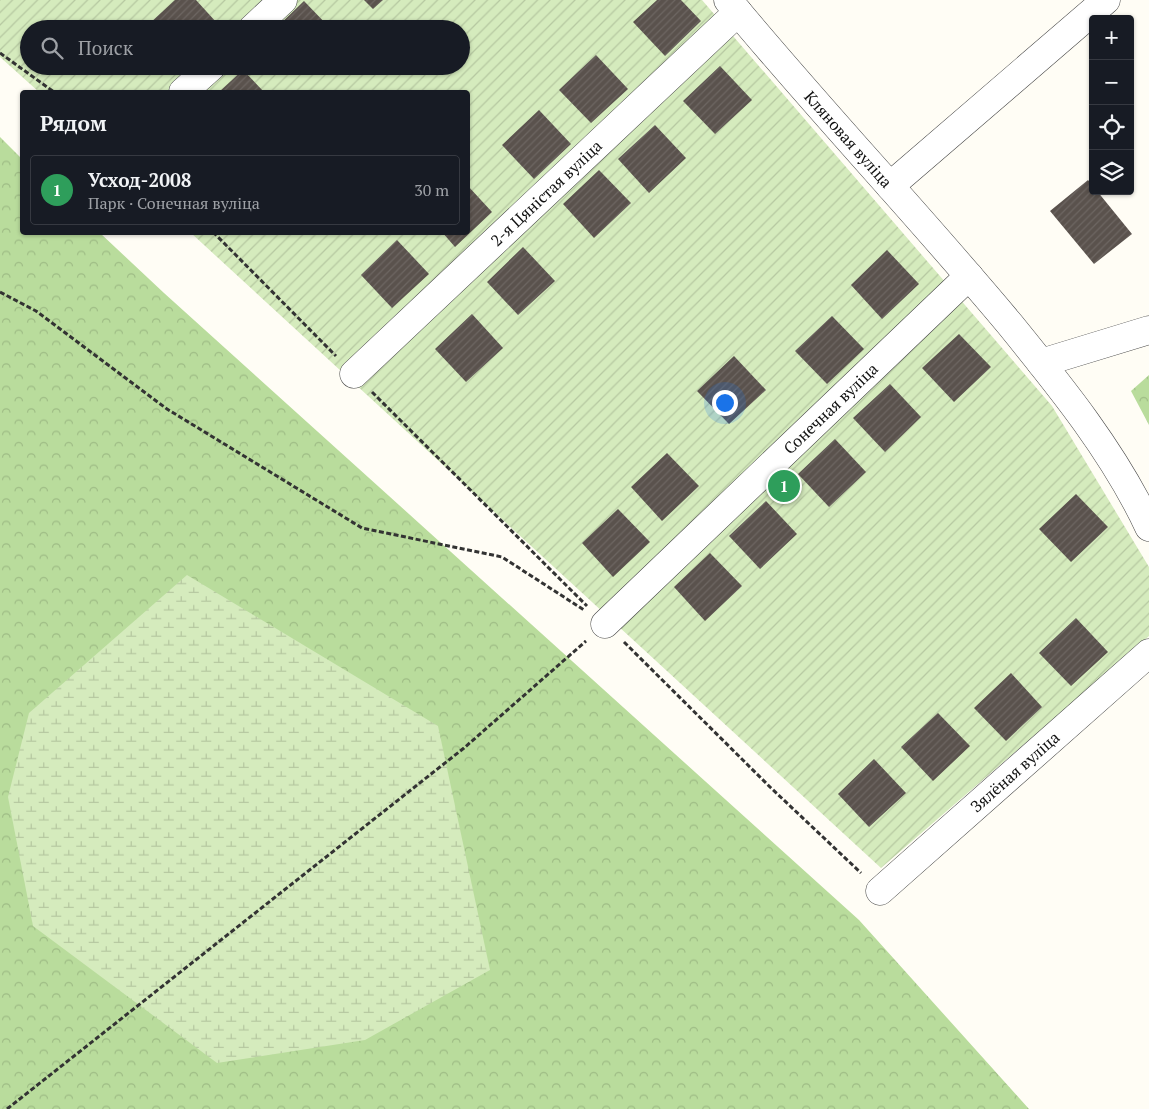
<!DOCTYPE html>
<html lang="ru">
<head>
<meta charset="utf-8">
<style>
	body { margin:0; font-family:"PT Serif",serif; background:#242831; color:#f1f3f6 }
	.controls { position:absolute; right:15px; top:15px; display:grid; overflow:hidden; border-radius:5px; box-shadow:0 1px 4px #0004 }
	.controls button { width:45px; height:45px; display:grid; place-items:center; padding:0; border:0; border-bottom:1px solid #363941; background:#171b24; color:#f1f3f6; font:25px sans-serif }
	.you { position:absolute; left:724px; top:402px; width:18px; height:18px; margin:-12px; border:4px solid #fff; border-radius:50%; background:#1a73e8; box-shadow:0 0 0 8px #1a73e833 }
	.badge { display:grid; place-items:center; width:32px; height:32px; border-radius:50%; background:#c4262e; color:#fff; font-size:16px; font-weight:700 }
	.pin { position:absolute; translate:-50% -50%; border:2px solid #fff; box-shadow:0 1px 5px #0006 }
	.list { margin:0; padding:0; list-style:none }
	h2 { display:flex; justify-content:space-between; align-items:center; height:65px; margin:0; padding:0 20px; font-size:21px }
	h2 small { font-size:16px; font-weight:400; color:#9ea1a6 }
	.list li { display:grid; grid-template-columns:32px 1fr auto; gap:15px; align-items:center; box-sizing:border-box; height:70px; margin:0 10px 10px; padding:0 10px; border:1px solid #363941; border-radius:5px }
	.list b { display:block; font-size:19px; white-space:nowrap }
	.list p { margin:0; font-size:16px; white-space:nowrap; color:#9ea1a6 }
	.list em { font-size:16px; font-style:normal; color:#9ea1a6 }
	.icon { flex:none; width:28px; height:28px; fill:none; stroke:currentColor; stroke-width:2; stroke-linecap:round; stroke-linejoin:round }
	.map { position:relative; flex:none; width:1149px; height:1109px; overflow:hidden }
	.search { position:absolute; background:#171b24; box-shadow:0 1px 4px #0004; left:20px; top:20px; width:450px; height:55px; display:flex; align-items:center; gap:12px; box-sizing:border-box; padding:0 18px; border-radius:28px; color:#9ea1a6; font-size:19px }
	.panel { position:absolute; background:#171b24; box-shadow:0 1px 4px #0004; left:20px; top:90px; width:450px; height:145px; border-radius:5px }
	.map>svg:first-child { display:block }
</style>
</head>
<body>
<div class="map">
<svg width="1149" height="1109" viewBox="0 0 1149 1109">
	<defs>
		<pattern id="forest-crowns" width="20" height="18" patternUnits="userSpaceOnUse" patternTransform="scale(1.25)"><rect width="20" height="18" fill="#b9dc9c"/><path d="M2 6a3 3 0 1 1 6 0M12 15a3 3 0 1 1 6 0" fill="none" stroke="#9ebc85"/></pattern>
		<pattern id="wetland-marsh" width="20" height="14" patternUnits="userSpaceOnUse" patternTransform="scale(1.25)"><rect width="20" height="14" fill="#d5ebbd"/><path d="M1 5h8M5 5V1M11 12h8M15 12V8" fill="none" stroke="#b6c8a1"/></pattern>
		<pattern id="garden-furrows" width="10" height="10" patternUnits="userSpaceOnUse" patternTransform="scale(1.25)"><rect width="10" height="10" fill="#d5ebbd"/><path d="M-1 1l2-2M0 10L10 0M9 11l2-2" fill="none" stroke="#b6c8a1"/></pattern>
		<pattern id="building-hatch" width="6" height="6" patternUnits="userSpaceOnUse" patternTransform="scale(1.25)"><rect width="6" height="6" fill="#5a524d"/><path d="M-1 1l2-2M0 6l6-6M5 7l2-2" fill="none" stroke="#6d6662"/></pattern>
	</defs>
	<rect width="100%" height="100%" fill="#fffdf5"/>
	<path fill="url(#forest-crowns)" d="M0,137L22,159V232L100,233L164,293L859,920L1029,1109H0Z
		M1149,375V425L1131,391Z"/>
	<path fill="url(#wetland-marsh)" d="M187,575L438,726L490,970L365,1040L217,1063L33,926L8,797L29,713Z"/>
	<path fill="url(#garden-furrows)" fill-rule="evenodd" d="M0,0H702L1052,406L1149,567V636L881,868L191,233L468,232V92H39L0,57ZM29,29H461V66H29Z"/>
	<path fill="url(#building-hatch)" d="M175,0H196L217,23L211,29H154L149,24Z
		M364,0H383L373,9Z
		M657,0H681L701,21L665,56L633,22Z
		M304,1L331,29H275Z
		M596,55L628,89L591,123L559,90Z
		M720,66L752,100L715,134L683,101Z
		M243,70L264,92H219Z
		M539,110L571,144L534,179L502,145Z
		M655,125L686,158L649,193L618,159Z
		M599,170L631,203L594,238L563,204Z
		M1088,180L1093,186V191H1097L1132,234L1094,264L1050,211Z
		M468,186L492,212L455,247L442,232H468Z
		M397,240L429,274L392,308L361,275Z
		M523,247L555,281L518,315L487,282Z
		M887,250L919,284L882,319L851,285Z
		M472,314L503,348L466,382L435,349Z
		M832,316L864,349L827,384L795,351Z
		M959,334L991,367L954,402L922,368Z
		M734,356L766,390L729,424L697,391Z
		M890,384L921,417L885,452L853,418Z
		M835,439L866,472L829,507L798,474Z
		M667,453L699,486L662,521L631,487Z
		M1076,494L1108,527L1071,562L1039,529Z
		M766,501L797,534L760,569L729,536Z
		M618,509L650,542L613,577L582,543Z
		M710,553L742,586L705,621L674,587Z
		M1076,618L1108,652L1071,686L1039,653Z
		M1011,673L1042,707L1006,741L974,708Z
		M938,713L970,746L933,781L901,747Z
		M874,759L906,793L869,827L838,794Z"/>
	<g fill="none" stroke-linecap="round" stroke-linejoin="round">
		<defs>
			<g id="minor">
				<path d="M252,29L283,0"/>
				<path d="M183,92L212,66"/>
				<path d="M890,186L1106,0"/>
				<path d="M1041,363L1149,330"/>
				<path id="s1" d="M354,374L738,12"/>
				<path id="s2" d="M605,624L969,276"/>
				<path id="s3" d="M880,891L1149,653"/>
			</g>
			<g id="tertiary">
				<path id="s4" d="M728,0C819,110 917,213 1008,322C1060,386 1114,452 1149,527"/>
			</g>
		</defs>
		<use href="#minor" stroke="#444" stroke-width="29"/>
		<use href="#tertiary" stroke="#444" stroke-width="29"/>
		<path stroke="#333" stroke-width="3" stroke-dasharray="5 2.5" stroke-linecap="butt" d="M0,53L54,92
			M213,232L336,356
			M0,292L36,311L167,409L362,528L502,557L584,610
			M372,392L587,606
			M624,642L770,787L861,873
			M7,1109L464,748L586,641"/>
		<use href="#minor" stroke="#fff" stroke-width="28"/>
		<use href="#tertiary" stroke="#fff" stroke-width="28"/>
	</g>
	<g text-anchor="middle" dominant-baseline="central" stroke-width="5" stroke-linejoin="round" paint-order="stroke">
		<g font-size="16" fill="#111" stroke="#fff">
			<text stroke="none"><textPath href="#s4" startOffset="184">Кляновая вуліца</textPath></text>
			<text stroke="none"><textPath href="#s1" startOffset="264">2-я Цяністая вуліца</textPath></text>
			<text stroke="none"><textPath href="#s2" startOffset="312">Сонечная вуліца</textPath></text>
			<text stroke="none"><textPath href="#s3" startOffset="180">Зялёная вуліца</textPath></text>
		</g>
	</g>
</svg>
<div class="controls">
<button>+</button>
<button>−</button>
<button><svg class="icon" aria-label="locate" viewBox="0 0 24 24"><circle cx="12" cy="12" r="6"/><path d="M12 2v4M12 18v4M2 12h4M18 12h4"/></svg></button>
<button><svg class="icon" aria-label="layers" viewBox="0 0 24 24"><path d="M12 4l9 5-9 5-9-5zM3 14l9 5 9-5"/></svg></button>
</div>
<div class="you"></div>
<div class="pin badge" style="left:784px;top:486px;background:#2e9e5b">1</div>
<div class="search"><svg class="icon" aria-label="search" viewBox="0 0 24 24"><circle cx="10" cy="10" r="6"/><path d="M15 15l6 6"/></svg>Поиск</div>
<section class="panel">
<h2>Рядом<small></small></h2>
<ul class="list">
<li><span class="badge" style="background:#2e9e5b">1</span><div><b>Усход-2008</b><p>Парк · Сонечная вуліца</p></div><em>30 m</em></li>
</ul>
</section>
</div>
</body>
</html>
